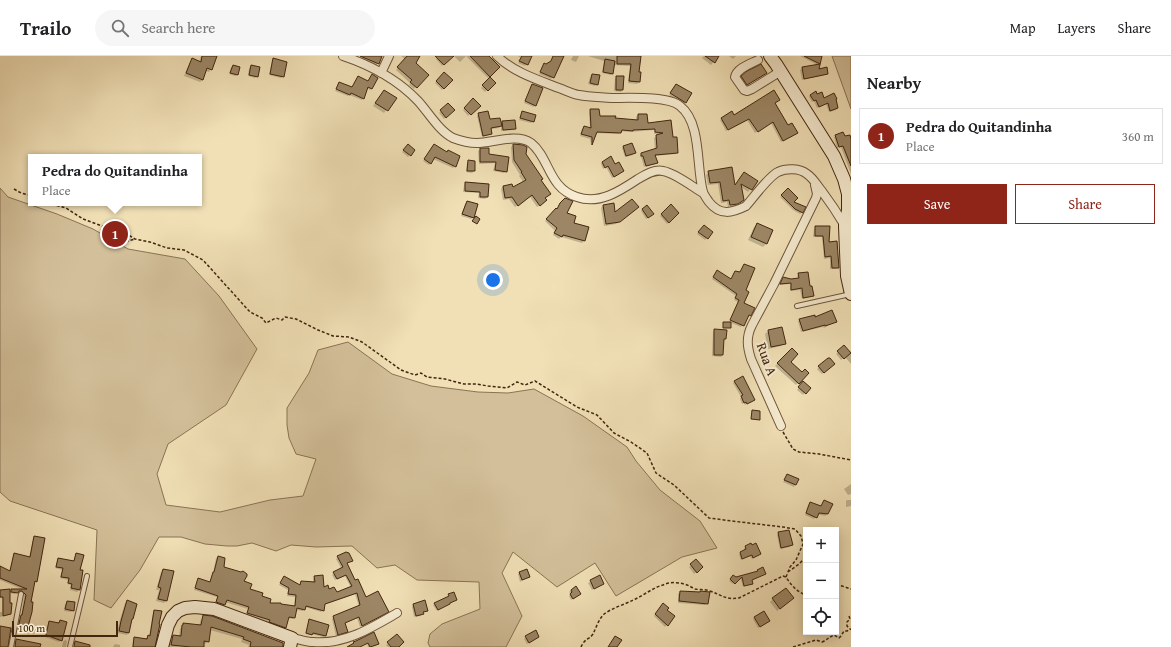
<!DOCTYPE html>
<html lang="en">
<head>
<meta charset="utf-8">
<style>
	body { margin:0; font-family:"Gentium Book Plus",serif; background:#f6f6f6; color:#202124 }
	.controls { position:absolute; right:12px; bottom:12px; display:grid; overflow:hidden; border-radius:0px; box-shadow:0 2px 10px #0003 }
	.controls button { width:36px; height:36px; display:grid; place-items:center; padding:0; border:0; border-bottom:1px solid #e0e0e0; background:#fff; color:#202124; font:20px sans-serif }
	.scale { position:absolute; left:12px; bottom:10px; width:106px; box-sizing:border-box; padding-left:4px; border:2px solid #42260f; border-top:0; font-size:11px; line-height:14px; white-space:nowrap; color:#42260f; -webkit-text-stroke:3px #f6ebd0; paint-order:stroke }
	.you { position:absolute; left:493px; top:224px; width:14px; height:14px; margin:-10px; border:3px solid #fff; border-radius:50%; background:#1a73e8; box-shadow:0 0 0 6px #1a73e833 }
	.badge { display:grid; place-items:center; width:26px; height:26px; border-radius:50%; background:#8f2418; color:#fff; font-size:13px; font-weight:700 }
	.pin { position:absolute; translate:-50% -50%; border:2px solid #fff; box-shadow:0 1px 4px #0006 }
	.popup { position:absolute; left:28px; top:98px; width:174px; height:52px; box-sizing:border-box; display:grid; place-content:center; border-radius:0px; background:#fff; filter:drop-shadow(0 1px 3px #0005); font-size:13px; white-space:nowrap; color:#757577 }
	.popup b { font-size:15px; color:#202124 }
	.popup::after { content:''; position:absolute; left:50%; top:100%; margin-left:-8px; border:8px solid transparent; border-top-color:#fff }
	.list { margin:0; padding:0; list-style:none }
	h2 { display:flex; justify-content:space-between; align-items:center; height:52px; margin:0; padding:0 16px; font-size:17px }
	h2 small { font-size:13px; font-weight:400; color:#757577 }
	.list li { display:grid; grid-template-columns:26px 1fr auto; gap:12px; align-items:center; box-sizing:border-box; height:56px; margin:0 8px 8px; padding:0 8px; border:1px solid #e0e0e0; border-radius:0px }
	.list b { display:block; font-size:15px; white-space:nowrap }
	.list p { margin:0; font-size:13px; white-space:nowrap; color:#757577 }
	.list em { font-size:13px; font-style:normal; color:#757577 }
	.actions { display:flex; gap:8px; padding:12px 16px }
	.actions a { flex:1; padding:9px 0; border:1px solid #8f2418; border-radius:0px; text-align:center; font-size:14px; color:#8f2418 }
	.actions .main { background:#8f2418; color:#fff }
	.icon { flex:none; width:22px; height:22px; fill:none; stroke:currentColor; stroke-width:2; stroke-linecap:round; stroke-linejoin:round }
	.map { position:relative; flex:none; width:851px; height:591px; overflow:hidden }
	header { display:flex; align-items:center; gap:24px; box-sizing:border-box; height:56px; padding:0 20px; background:#fff; border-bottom:1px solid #e0e0e0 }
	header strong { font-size:19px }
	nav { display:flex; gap:22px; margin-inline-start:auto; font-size:14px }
	.search { width:280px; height:36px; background:#f6f6f6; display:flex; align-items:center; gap:10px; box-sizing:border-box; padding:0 14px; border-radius:22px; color:#757577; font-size:15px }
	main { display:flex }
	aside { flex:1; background:#fff }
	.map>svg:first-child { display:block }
</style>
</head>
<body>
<header>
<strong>Trailo</strong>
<div class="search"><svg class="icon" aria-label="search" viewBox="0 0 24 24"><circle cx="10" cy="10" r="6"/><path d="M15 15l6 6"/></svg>Search here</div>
<nav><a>Map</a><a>Layers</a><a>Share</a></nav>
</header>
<main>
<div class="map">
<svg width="851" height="591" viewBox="0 0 851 591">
	<rect width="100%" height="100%" fill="#f1e0b6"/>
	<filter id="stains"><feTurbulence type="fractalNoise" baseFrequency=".005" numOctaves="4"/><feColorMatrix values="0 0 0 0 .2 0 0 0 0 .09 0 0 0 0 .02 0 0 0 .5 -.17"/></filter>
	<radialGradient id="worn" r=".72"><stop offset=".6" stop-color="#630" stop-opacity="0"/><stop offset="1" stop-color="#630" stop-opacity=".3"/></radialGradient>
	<path fill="#d3c09a" stroke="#8a7354" d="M832,0H851V53Z
		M0,132L8,141L57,158L93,173L128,193L185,203L219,240L257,293L226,349L168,388L157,418L166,449L220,456L270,444L303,440L316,403L296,398L289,382L287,369V352L309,317L318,294L348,286L392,318L431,330L478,336L508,337L534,333L583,360L627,391L636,405L660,434L700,465L717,492L682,501L616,540L595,507L557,531L513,496L502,517L522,560L506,591H430L428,587L430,578L442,568L480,553L479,526L417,524L395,509L377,512L352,490L316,491L291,489L276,495L252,487L237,490H227L205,488L181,481H159L140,514L111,552L94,544L97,474L10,445L0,436Z"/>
	<path fill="#0003" d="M201,0H215L211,13L209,16L205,15L203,24L200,26L184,20L190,6L192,3L199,6Z
		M361,0H381L376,10L361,3L362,1Z
		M401,0H419L415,7L427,19L414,33L409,29L410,27L396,14L405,3Z
		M439,0H442L447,5L442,10L436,3Z
		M454,0H466L460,6Z
		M466,0H484L499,11L488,22Z
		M518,0H531L525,10L518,7L521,2Z
		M553,0H563L551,23L539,18L543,10L550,7Z
		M573,0H579L576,6L571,4Z
		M588,0H640L637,17H640L639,26L637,28L628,27L630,10L614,9L612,17L611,19L602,17L604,5Z
		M704,0H718L711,9L702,2Z
		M729,0H736L733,3Z
		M800,0H821L818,14L827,17L825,19L802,24L800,14L802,12L818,9Z
		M274,4L283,20L281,22L269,19L272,5Z
		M233,10L237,19L235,20L229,18L231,11Z
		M251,10L257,20L255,22L248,20L249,12Z
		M444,17L452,24L442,34L435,27Z
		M766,17L763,20L744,31L739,24L742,21Z
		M592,19L597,28L595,30L588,28L590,21Z
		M358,21L372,32L370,34L367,32L363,42L362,44L349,39L348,40L335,35L339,28L352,32Z
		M617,21L622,34L621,36L614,35L615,23Z
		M490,23L494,27L485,36L481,32Z
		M532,29L535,49L534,51L524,47Z
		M674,31L690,38L683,48L669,39Z
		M384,35L395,43L384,57L373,50Z
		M810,39L824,43L837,52L836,54L829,56L826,48L817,52L814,45L812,46L809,41Z
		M473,44L479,50L468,60L463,54Z
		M779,44L774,48L788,70L796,77L781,86L771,67L755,77L747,64L726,75L720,64L722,63L733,60Z
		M448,48L453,54L444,63L439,57Z
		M590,54L599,61L614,63L636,65V61L638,59H646L647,68L670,66L672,82L677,96L675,98L655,100L657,106L655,108L644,111L641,101H640V100L641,98L655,94L654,82L661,78H654V74L630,76L620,75L619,78L595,77L591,89L590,83L580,80L582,73L584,71L590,73L589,56Z
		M522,56L533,65L531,67L519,64L521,58Z
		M479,58L489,64L500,68L502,66L515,72L513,74L501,75V70L499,72L490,73L491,78L489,79L482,81L477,60Z
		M836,80L844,82L851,85V118L841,91L837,92L834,81Z
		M434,89L455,110L453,112L433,103L429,109L423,105Z
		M513,89H518L540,124L544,142V147L537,151L530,141L515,151L509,143L503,144L501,133L503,130L512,133L524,127L519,120L520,119L512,106L511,91Z
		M408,90L414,94L408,101L402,96Z
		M623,91L634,97L633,99L625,101L622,92Z
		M480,93L488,99L508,102L506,115L504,117L493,115L495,107L479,108L478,95Z
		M469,105L474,115L472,117L466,116L467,107Z
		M602,106L615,109L621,117L612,122L606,111L603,113L601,108Z
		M709,116L735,130L744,117L756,125L748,136L741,131L740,147L735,150L728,151L727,146L721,147L718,128L708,129L706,119Z
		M465,127L488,129L487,141L485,143L478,142L479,137L463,136L464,129Z
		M788,133L793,146L802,156L800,158L793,154L780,141Z
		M467,146L473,161L471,163L461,160L465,148Z
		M603,149L615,158L635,154L616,168L604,170L601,152Z
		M671,149L678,157L667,168L660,160Z
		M643,153L651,160L646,163L641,155Z
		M556,154L565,158L584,185L582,187L561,181L559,183L553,179L555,175L545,165Z
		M757,168L771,175L766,188L763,191L748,184L754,171Z
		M816,171H829L828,187L838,211L836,213H830V202L824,203L822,181H813L814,173Z
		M702,172L712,176L705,184L697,178Z
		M744,209L745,235L743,247L750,259L748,261L747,260L741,271L729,266L738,246L734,244L736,240L712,223L715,217L731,224L733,218L735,216L740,217Z
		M799,218L809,232L813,240L811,241L802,243L800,234L790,235V228L779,229L782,224L798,223L797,220Z
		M814,262L836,265L824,272L823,271L801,276L798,265L800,264Z
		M715,274L725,282L724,284L722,299L721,301L712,300L713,276Z
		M768,275L784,287L781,290L768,293L765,278Z
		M844,290L850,296L851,295V308L845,301L841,304L836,298Z
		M792,294L790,306L801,317H808L796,329L775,310Z
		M828,303L834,308L822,318L817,313Z
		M735,325L752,346L745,349L744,347L742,348L740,343L741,341L733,327Z
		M803,326L809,332L803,339L797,334Z
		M787,420L797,424L794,431L783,426Z
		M851,428V438L848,439L844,433Z
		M847,444H851V450L846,451V445Z
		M810,447L820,451L827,458L825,460L817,458L814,463L805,459L808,449Z
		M821,472V474H809L810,473Z
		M778,477L791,489L790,491L780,493L777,479Z
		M35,481L36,525L34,527L29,547L31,555L26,574L24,575L17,573L19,562L21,560L24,541L20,536H17L15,538L9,537L10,558H12L0,561V556H2V542H0V535L9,537L11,534H24L0,524V512L9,516L13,500L15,498L29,502L33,483Z
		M755,488L760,498L752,503L750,500L741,504L739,498L745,495L744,492Z
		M76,498L81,526L79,534L77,536L70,534L71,529L67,528L68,524L60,522L62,514L55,512L57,505L58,503L73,506L75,500Z
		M218,501L223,512L242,525L249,534L261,541L269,548L294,551L295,541L287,540L288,534L279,529L284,521L299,530L301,526L313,527V522L315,521L323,532L336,538L351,532L345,520L335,524L332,519L341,512L336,503L338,501L351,504L346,508L365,543L386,557L360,571L357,562L345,567L346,575L345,577L336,580L332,563L334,561L359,551L355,538L324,549L321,556L305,551L303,555L295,554L294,561L293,563L287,562L285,571L283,573L268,567L269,566L246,559L248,553L225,546L223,550L215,548L217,541L194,534L197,525L198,523L209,527L212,519L213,517L216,502Z
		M696,504L700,513L694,518L689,511Z
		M763,513L751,524L752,527L751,528L743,531L740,521L733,528L729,525L733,520L736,522L757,516Z
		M163,514L166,545L164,547L156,545L159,534H156L161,516Z
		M519,517L529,521L520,526L518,518Z
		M599,521L601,529L592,534L588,527Z
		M571,534L578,539L571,544L569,540L571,538L569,536Z
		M680,536L699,537L700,536L707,547L705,549L678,547V538Z
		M449,539L456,544L437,555L433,549L448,541Z
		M773,543L790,545L777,555L770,546Z
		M127,545L132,563L128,577L127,579L117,577L119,567L125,547Z
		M67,546L73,554L71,556L64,555L65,548Z
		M413,549L426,555L422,557L421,560L414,561L412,551Z
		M661,550L666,554L667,569L665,571L654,560Z
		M155,555L154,591H132L133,584L135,582L146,584V582L149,580L153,557Z
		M204,560L282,591H248L249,589L241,586L242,583L210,574L208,585L205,588H203V591H168L171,583L173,580L179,581L180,573L184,568L199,570L201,563Z
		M755,561L769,565L758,572L753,563Z
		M60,565L61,584L59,586L45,581L48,568L50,566L58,567Z
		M309,565L325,580L324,581L311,578L310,579L305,578Z
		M373,578L377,588L376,590L368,591L367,587L360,591H349L354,587Z
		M397,579V591H388L386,589Z
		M526,581H538L527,588L524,583Z
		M65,584L67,585L66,591H62L63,586Z
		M16,585L33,591H13L14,587Z
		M115,588L120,589V591H113Z"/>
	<path fill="#9d8766" stroke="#42260f" d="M202,0H217L212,14L207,12L203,24L186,17L192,2L201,6Z
		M360,0H382L379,8Z
		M407,0H420L416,7L429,19L417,32L410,26L412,24L397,11Z
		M435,0H454L444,9Z
		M470,0H489L500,11L490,21Z
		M522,0H532L528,9L519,5Z
		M553,0H564L554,22L540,16L544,7L546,8L551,5Z
		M617,0H641L639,16H641L640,26L629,25L631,8H617Z
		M705,0H719L715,7Z
		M804,0H822L819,13L827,11L828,18L804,23L802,11L820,8Z
		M273,2L287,6L284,21L270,18Z
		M605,3L615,5L613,18L603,16Z
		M761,8L767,17L747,29L741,20L747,15Z
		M233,9L240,11L238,19L230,17Z
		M251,9L260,11L258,21L249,19Z
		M444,16L453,24L444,33L436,25Z
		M372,18L378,22L372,33L368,31L364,43L351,37L350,39L336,33L339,26L352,31L358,20L368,25Z
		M592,18L600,19L598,29L590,27Z
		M616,20H624L623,34H616Z
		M490,21L496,27L488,35L482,29Z
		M532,28L543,32L536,50L525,45Z
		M676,28L692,37L686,47L670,37Z
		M384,34L397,42L388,55L375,47Z
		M774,34L780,44L775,47L788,69L792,67L798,77L783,85L773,66L758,76L749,63L728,74L721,62L732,55L734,59Z
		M816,35L817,38L822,36L824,42L834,37L837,43H836L838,52L830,55L828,47L819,51L816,44L814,45L810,39Z
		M473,42L481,50L471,59L464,52Z
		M448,47L455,54L446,62L440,54Z
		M590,53H599L600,60H616L615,62L638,64V58H647L648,67L671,64L673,81H677L678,97L655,99L658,107L646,110L643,100H641V97L657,92L656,79L663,77L655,76V73L633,74V75L622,74L621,77L597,76L592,89V81L581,78L584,70L591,72Z
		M488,55L490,63L500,62L502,70L491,72L492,78L483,80L478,57Z
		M522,55L536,59L534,66L520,62Z
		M515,64L516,73L503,74L502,65Z
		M843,76L845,80L850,79L851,83V110L843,90L839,91L835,79Z
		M632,87L636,97L626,100L623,90Z
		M408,88L415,94L411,100L403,94Z
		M434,88L447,96L448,94L460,100L456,111L435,101L431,108L424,103Z
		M513,88L523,89L527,91L526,98L543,123L541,124L551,138L545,142L547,144L540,150L532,139L518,150L512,141L505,142L503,130L512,128L513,131L526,124L521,116H522L514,104Z
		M480,92H489V98L509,101L507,116L495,114L496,106H480Z
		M611,100L615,108L619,106L624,115L614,121L608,110L605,112L602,106Z
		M468,104L475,105V115H467Z
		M732,111L735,129L744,116L758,125L752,134L741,128L744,144L738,148L730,149L729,144L723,145L720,126L710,127L708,115Z
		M465,126L489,128L488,141H480V136L465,135Z
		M788,132L798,142L794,146L806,151L803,157L795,153L781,139Z
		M565,142L573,145L567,157L576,160L574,167L589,171L585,185L563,179L562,181L554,177L557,172L546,163L556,152L557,153L560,147Z
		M632,143L639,151L620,166L606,168L603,149L614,147L615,156Z
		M467,145L478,148L474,162L462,158Z
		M671,148L679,157L669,167L661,158Z
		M647,149L654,158L648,162L642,153Z
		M476,160L480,163L477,168L472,165Z
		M757,167L773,174L767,188L751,181Z
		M704,169L713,176L708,183L698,176Z
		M815,170H830L829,186L837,185L839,212H832L831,200L825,201L823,180H815Z
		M744,208L755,212L746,234L749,236L744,247L755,252L751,260L749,259L744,270L730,264L739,244L735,242L737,238L713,221L717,214L731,223L735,215L740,216Z
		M808,216L810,230H812L814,240L803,242L802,232L791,234V227L780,228L783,221L791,223L799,222L798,217Z
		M832,254L837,266L825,270V269L803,275L799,263L815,259V261Z
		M723,266H731V272H723Z
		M782,271L786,288L771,291L768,274Z
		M714,273L727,274L726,283H724L723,299H714Z
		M844,289L851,297L844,303L837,295Z
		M792,292L798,298L791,306L802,316L805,313L809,317L799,328L777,307Z
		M828,302H830L835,308L824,317L818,310Z
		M743,320L755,344L747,348L746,346L744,347L741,340L743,339L734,325Z
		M803,325L811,332L806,338L798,331Z
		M752,354L760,355V364L751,363Z
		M787,418L799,423L796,429L784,424Z
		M824,444L833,448L828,458L819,457L817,462L806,457L810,446L821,450Z
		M789,474L793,489L781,492L778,476Z
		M34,480L45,482L37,526L35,525L31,546H33L32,556L27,574L18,572L21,559H22L26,539L22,535H19L18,537L11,536V533H27L0,522V510L10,515L14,497L30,501Z
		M751,487L752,489L756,487L761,498L753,502L752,499L742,503L740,496L746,493L745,490Z
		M346,496L349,497L353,505L347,507L355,524L358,523L366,541L378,535L389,556L362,570L359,561L345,567L348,576L338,579L333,560L360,549L357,537L325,548L324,555L306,550L305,554L297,552L295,562L289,561L286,572L269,566L270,564L247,557L249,551L227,544L225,549L216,546L218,540L195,532L198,522L210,526L213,516H214L218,500L225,502L224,511L241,516L243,515L247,518V520L244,525L252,528L250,533L263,537L262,540L271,543L270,547H281V548L295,550L296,539L288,538L289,532L280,527L284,520L300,529L301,525L315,526L314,520L323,519L324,531L328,529L329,533L334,531L337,536L352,530L346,519L337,523L333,516L343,511L337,500Z
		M76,497L84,499L80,514H83L80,534L71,532L72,528L68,527L69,522L61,521L63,512L56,511L58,502L74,505Z
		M696,503L703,511L697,517L690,508Z
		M763,511L766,518L752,524L753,528L744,530L742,521L735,528L730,523L733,519L736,521L758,515L757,514Z
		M163,513L174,515L167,545L158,543L161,532L158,531Z
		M527,513L530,521L522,524L519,516Z
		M600,519L604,528L594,533L590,524Z
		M576,530L581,538L573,543L570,538L572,536L571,534Z
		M786,532L794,542L780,553L772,542Z
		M10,533V547H12L11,558L3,560V541H0V534Z
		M680,535L700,536V535L710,536L708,548L679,545Z
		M454,536L457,544L450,547V548L438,554L434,547L449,540L448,538Z
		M127,544L137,548L133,563H132L129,577L119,575L121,565Z
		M425,544L428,555L423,556L424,558L416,560L413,548Z
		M67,545L75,546L74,555L65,553Z
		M663,547L669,552L667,554L675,560L668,570L655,558Z
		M154,554L162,555L159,568H160L155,591H133L134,581L147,583L148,579L150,580Z
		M764,555L770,565L760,571L754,561Z
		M203,559L212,560L283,587V591H250L251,586L243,583L244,581L211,571L209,586L204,585V591H191L171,589L173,579L181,580L182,569H183V567L201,569Z
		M309,563L329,569L326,580L313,577L312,579L306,577Z
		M60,564L67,566L62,585L46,579L49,565L59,567Z
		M0,570L11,572L8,591H0Z
		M536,574L539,581L529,587L525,580Z
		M374,576L379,588L370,591L368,587L360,591H347L354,587L353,586L356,585Z
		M397,578L404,586L399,591H391L387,586Z
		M615,580L622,584L617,591H608Z
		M16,583L41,588L40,591H15Z
		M75,585L90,589V591H74Z"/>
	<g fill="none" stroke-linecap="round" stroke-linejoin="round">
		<defs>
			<path id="lane" d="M797,250L851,238
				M11,591L21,538
				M70,591L87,520"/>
			<path id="street" d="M343,0C370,9 398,24 418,45C429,57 439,75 453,82C461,85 469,87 477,87C492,87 517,77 531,87C550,102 548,132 577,141C599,149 620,135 638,123C645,119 654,113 663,115C675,117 693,131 703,137
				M497,0C513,16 538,24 559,32C565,34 572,38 579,39C589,41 601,41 612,42C629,42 668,40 680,50C702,67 696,111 703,136C704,139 707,143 709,146C720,160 732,157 746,150C754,141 769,120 778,116C786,112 800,112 807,118C813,122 817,129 821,134C830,146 838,158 845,170
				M758,4C750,8 737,12 735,21L744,34L747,35L752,33L781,15
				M381,17L389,0
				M781,370L751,303C747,290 746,281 752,269L774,228L816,142L817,138L815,129
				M292,582C299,583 306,586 313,586C344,589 371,572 397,557"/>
			<path id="secondary" d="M770,0L776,8L834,100L844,123L848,138V154L845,170L847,220L851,238
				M162,591L168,569L172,561L178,555L185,552L195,551L214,553L292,582L290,591"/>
		</defs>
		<use href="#lane" stroke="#6e5439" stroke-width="6"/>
		<use href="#street" stroke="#6e5439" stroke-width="10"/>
		<use href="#secondary" stroke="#42260f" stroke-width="14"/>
		<path stroke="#42260f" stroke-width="1.5" stroke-dasharray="3 2" stroke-linecap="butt" d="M14,133L21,137L29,139L31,141
			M47,147L66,152L83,163L102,170L115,178H123L130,180L135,183L150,186L167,192L184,194L203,204L250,256L262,262L266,267L276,262L282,264L285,261L296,263L318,274L333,280L349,281L362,286L401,314L415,319L421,317L427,321L445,323L464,328H476L488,330L507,332L517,326L525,329L535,325L577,351L597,359L614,377L631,386L647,397L656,417L674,429L709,462L732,465L783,471L795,473L801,480L803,488L796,504L790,511L786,521
			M115,178L117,184L128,185L135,183
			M783,376L793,393L799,396L819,398L851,404
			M788,516L799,508L806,501
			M836,529L842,530L851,533
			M849,560L850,563L847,566V570L850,573
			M581,591C585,582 589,584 593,578C596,572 598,565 603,559C611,552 624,549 633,544C643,540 652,532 663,529C669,526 677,526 684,528C688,529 691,531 695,533C700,534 705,533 710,535C722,539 725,544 739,542L783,520L786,521C791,529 797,536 806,539
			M793,591L816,584L822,586C827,584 829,581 834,579L839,582L841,580L844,575H847L851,573"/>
		<use href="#lane" stroke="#f6ebd0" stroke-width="4"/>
		<use href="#street" stroke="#f6ebd0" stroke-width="8"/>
		<use href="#secondary" stroke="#f6ebd0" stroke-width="12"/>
	</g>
	<g text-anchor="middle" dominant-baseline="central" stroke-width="4" stroke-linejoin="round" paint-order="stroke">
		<g font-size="14" fill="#42260f" stroke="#f6ebd0">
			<text transform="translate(767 303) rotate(70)">Rua A</text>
		</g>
	</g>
	<rect width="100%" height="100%" filter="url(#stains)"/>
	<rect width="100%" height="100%" fill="url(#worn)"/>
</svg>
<div class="controls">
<button>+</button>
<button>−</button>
<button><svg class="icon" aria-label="locate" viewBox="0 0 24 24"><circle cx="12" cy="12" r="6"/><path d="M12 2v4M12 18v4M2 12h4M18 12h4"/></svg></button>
</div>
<div class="scale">100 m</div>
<div class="you"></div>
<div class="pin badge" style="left:115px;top:178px">1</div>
<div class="popup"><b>Pedra do Quitandinha</b>Place</div>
</div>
<aside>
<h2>Nearby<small></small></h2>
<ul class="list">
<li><span class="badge">1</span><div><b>Pedra do Quitandinha</b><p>Place</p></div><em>360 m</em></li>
</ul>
<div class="actions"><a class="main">Save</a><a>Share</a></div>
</aside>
</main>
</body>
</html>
